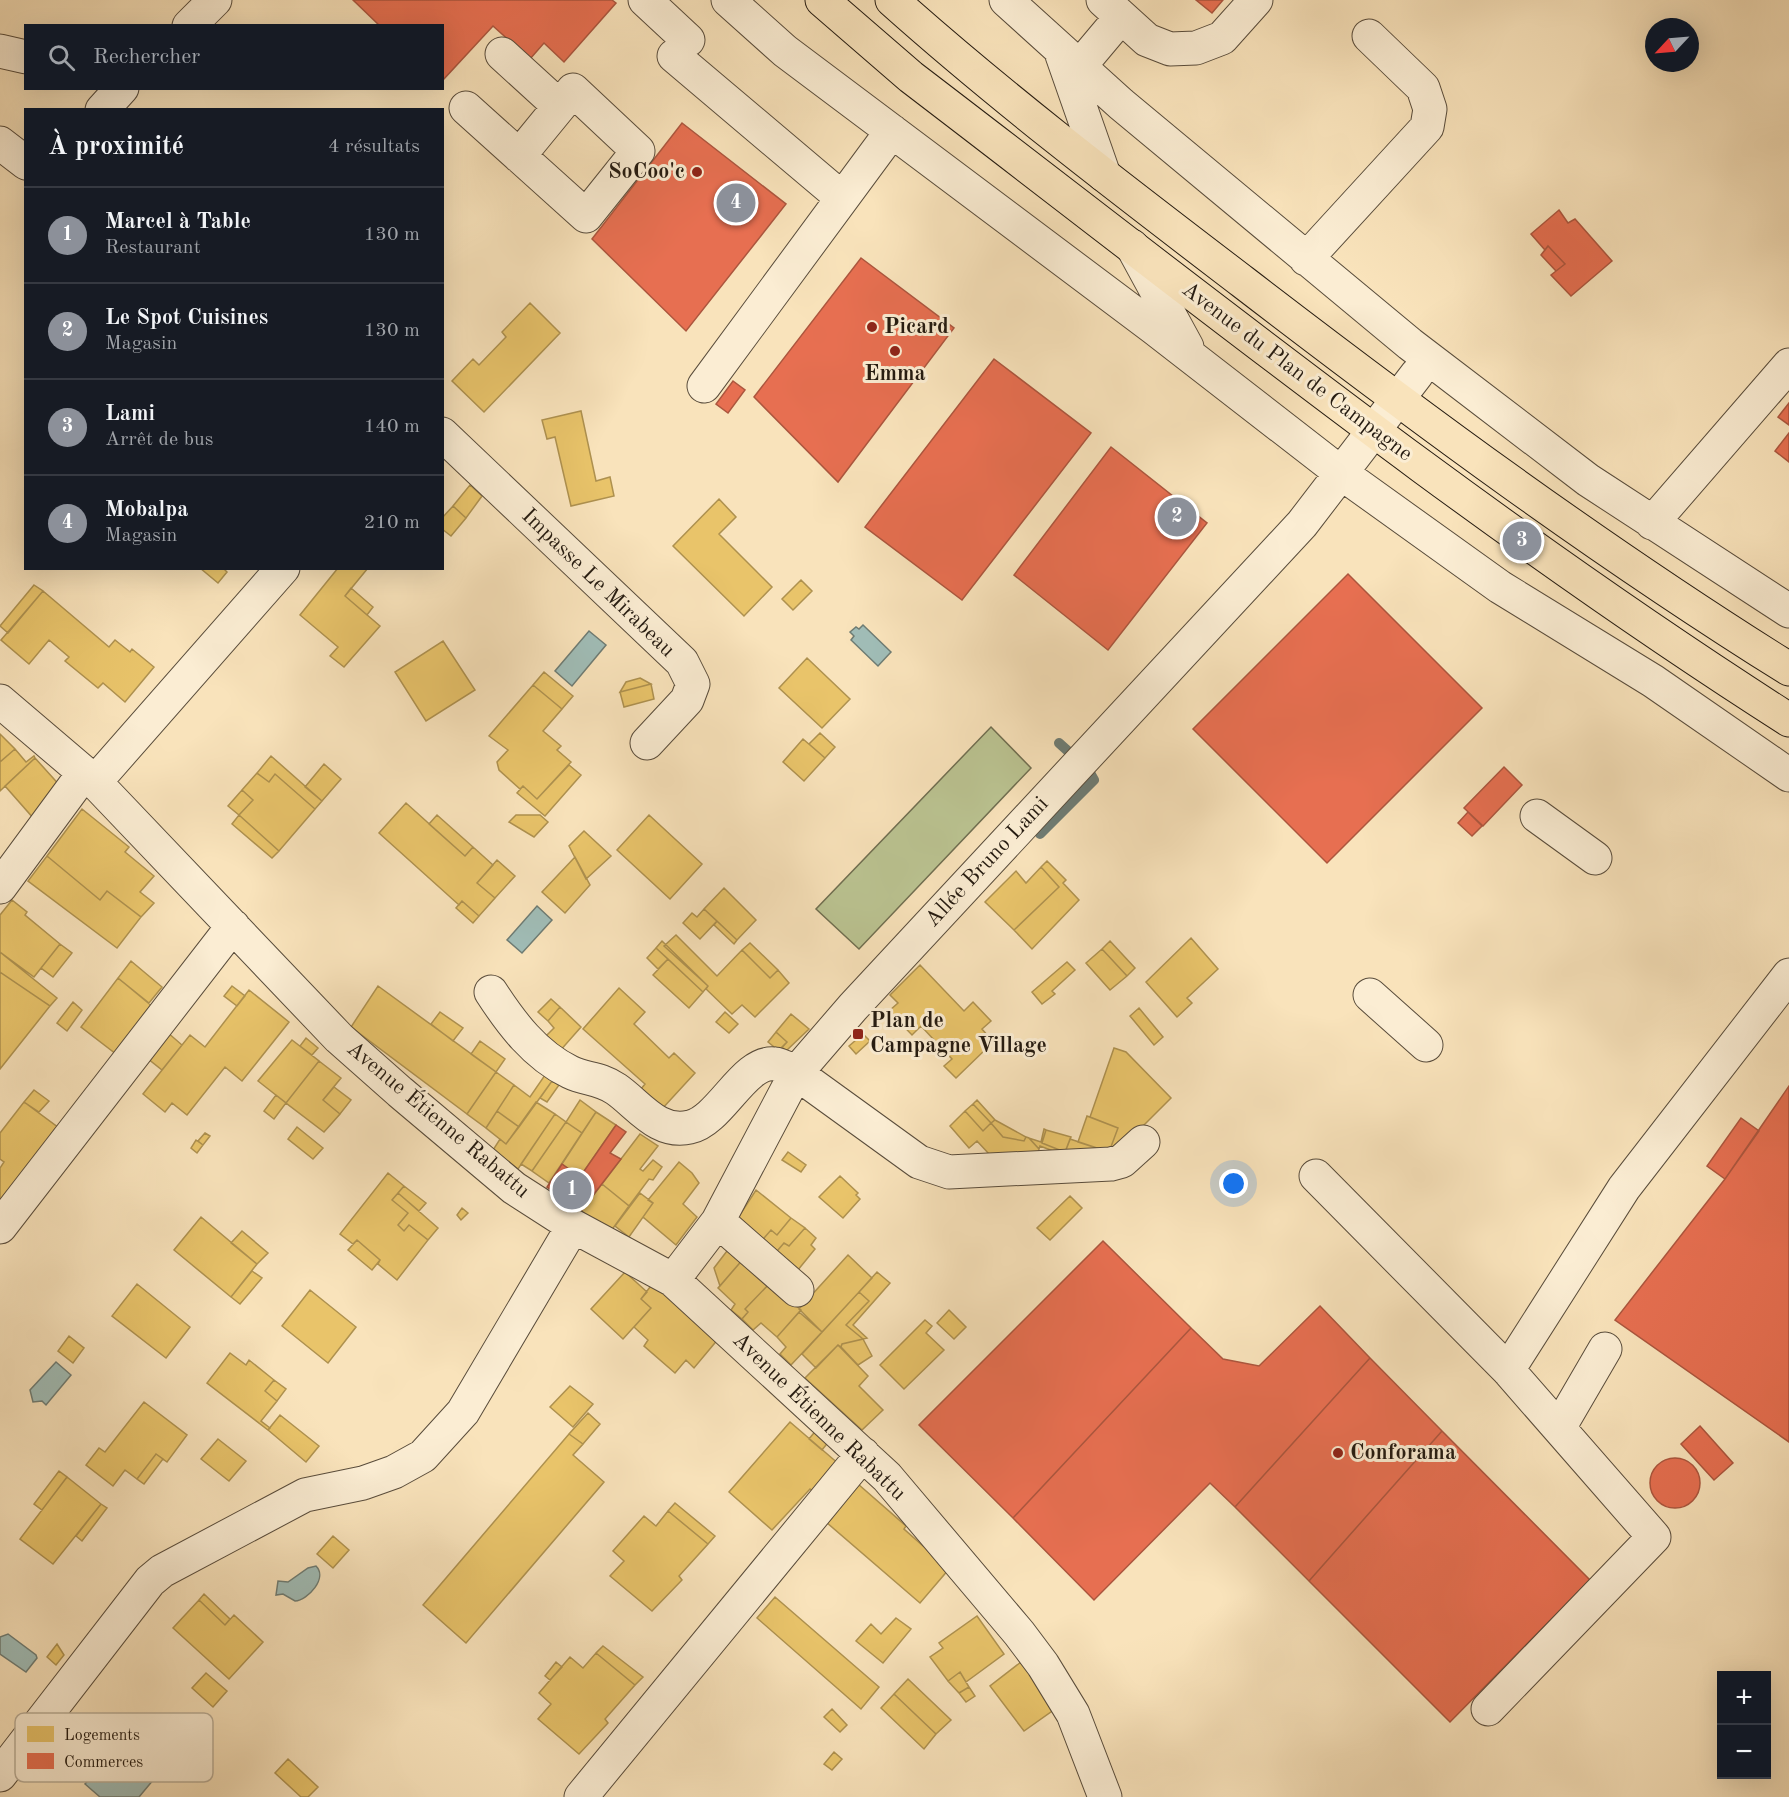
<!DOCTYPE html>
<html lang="fr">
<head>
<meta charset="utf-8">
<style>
	body { margin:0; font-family:"Old Standard TT",serif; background:#242831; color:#f1f3f6 }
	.controls { position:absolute; right:18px; bottom:18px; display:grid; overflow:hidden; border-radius:0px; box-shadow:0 6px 24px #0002 }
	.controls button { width:54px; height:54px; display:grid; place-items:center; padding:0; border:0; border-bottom:2px solid #363941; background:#171b24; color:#f1f3f6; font:30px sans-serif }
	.compass { position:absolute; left:1645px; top:18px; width:54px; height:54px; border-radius:50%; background:#171b24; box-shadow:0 6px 24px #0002; rotate:244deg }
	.you { position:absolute; left:1234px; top:1184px; width:21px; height:21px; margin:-15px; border:4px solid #fff; border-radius:50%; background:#1a73e8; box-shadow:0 0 0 9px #1a73e833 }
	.badge { display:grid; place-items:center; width:39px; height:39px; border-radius:50%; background:#8c9099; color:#fff; font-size:20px; font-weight:700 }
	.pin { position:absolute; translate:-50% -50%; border:3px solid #fff; box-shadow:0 2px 6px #0006 }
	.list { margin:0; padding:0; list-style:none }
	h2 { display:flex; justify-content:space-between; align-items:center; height:78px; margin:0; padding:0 24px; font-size:26px }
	h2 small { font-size:20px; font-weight:400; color:#9ea1a6 }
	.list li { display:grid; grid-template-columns:39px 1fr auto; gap:18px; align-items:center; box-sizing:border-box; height:96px; padding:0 24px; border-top:2px solid #363941 }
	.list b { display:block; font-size:22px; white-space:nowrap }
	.list p { margin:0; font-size:20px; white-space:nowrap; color:#9ea1a6 }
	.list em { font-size:20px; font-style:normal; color:#9ea1a6 }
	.icon { flex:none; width:33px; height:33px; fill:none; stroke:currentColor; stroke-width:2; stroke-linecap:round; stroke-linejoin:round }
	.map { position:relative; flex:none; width:1789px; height:1797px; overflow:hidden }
	.search { position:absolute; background:#171b24; box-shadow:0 6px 24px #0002; left:24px; top:24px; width:420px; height:66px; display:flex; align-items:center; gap:15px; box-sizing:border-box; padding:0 21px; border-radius:0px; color:#9ea1a6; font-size:22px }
	.panel { position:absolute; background:#171b24; box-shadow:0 6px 24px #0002; left:24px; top:108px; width:420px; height:462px; border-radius:0px }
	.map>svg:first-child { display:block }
</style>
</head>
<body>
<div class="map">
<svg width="1789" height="1797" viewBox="0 0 1789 1797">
	<rect width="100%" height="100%" fill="#f9e3bb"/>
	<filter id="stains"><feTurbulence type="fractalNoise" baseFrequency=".00333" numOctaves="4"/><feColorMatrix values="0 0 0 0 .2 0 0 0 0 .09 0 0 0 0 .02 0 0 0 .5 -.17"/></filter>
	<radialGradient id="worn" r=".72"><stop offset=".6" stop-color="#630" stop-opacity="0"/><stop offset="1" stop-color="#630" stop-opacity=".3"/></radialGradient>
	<path fill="#bbc492" stroke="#706f51" stroke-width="1.5" d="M991,727L1031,768L859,949L816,909Z"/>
	<path fill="#a0bdb7" stroke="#6e7c74" stroke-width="1.5" d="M863,625L891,652L878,666L851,640L854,636L850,632L856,627L859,629Z
		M589,631L606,645L572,686L555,671Z
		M537,906L552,920L522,953L507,940Z
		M56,1362L71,1375L46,1405L42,1401L33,1402L30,1390Z
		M316,1566C328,1578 308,1600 295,1601L283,1594L276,1595L278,1581L288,1582L308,1568Z
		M8,1634L36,1655L37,1658L26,1672L0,1654V1637Z
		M138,1745L164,1767L139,1797H100L85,1784L100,1766L113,1776Z"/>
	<path fill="#e9c46a" stroke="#ae914f" stroke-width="1.5" d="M530,303L560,333L484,412L452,381L473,359L479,365L506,337L502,332Z
		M581,411L596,481L610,477L614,496L571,506L555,437L547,439L542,420Z
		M470,485L482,496L466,518L453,506Z
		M719,499L736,517L719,534L772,587L744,616L673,546Z
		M453,506L466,518L451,536L442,529V518Z
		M200,568H223L227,572L218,583Z
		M338,568H368L345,596L380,626L344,667L330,656L338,647L300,615Z
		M801,580L812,591L793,610L782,599Z
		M34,585L43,591L8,633L0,626Z
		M351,588L373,607L367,615L345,596Z
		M43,591L109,647L115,640L130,652L132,649L154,667L125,702L103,683L98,688L65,661L69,657L49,640L29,664L1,640Z
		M443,641L475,690L426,721L395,672Z
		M807,658L850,699L822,728L779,688Z
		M544,672L573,696L562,709L533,685Z
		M640,678L651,684L620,692L626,682Z
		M651,684L654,699L624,707L620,692Z
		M533,685L562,709L543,731L561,746L557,750L571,762L537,799L523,786L520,789L499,770L497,762L508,750L489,736Z
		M820,733L835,747L825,758L809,744Z
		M0,734L15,749L0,762Z
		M803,739L825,758L804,781L783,762Z
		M15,749L26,762L34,756L35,758L0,791V762Z
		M271,756L322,801L315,809L275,774L269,782L257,773Z
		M35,758L63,789L35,820L5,786Z
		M324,764L341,779L322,801L305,787Z
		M569,765L581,775L545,816L517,793L523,786L537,799Z
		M257,773L269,782L275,774L315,809L279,851L239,815L253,800L242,790Z
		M242,790L253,800L239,815L228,806Z
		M406,803L465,856L473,847L493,865L477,883L495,898L479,916L462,901L459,905L379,833Z
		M82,809L129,847L125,852L154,876L140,892L154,903L141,917L107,891L100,900L47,856Z
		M239,815L279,851L272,858L232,824Z
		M437,815L473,847L465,856L429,824Z
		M516,815H540L548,822L534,837L509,822Z
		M649,815L702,864L670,899L617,850Z
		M584,831L611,856L586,879L569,846Z
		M47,856L100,900L107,891L141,917L117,948L28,881Z
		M575,857L590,885L565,913L542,892Z
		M497,860L515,876L495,898L477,883Z
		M1047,861L1066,880L1063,883L1079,900L1032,949L1014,930L1059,887L1041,867Z
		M1041,867L1059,887L1014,930L985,902L1016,871L1026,883Z
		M724,888L756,920L737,940L704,909Z
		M12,900L27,912L25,915L60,944L34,977L0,952V915Z
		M462,901L479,916L473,923L456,908Z
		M704,909L717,921L700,939L683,923L692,913L697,917Z
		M717,921L737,940L734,944L714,925Z
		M676,935L717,976L742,950L770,978L778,970L789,983L755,1017L742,1005L732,1014L706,989L708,986L664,946Z
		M1191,938L1218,969L1187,998L1192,1003L1177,1017L1146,982Z
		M662,941L708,986L703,992L656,948Z
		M1110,941L1135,968L1127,976L1102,949Z
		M750,943L778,970L770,978L742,950Z
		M60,944L72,953L53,977L41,968Z
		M656,948L668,959L658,969L647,958Z
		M1102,949L1127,976L1110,990L1086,963Z
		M0,952L57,998L50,1006L0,972Z
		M668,959L703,992L689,1008L653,975Z
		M131,961L162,987L149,1003L118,978Z
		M1067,962L1075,970L1052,991L1055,994L1042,1004L1032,992Z
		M920,965L964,1011L973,1002L991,1021L982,1029L988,1036L983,1041L988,1047L956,1078L944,1066L952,1059L921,1026L912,1035L889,1011L898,1003L890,995Z
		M0,972L50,1006L0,1069Z
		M118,978L153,1007L116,1054L81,1027Z
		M232,986L245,996L237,1006L224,996Z
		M378,986L496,1072L467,1114L351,1027Z
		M619,988L645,1012L634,1024L669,1058L674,1053L695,1073L662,1109L641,1089L645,1084L583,1029Z
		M249,990L289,1022L242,1081L225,1067L187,1115L172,1103L165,1112L143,1094L190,1035L205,1047Z
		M551,999L560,1007L548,1021L538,1012Z
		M73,1002L82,1010L67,1031L57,1023Z
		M560,1007L581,1027L559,1052L544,1038L554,1028L548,1021Z
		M1139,1008L1163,1037L1154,1045L1130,1016Z
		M440,1012L463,1028L453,1041L431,1024Z
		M725,1012L738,1024L729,1033L716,1022Z
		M791,1014L809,1029L786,1051L782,1047L787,1042L776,1032Z
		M167,1032L182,1045L162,1070L147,1058Z
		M776,1032L787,1042L779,1051L768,1042Z
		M863,1034L870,1041L856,1054L849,1046Z
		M306,1038L318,1048L312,1055L300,1046Z
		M292,1040L319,1061L286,1103L258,1081Z
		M480,1041L505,1059L496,1072L471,1054Z
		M1114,1048L1126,1052L1171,1098L1133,1136L1109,1152L1118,1128L1090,1117Z
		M319,1061L341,1078L323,1100L340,1114L324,1132L286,1103Z
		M496,1072L514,1085L486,1128L467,1114Z
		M545,1075L552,1081L519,1127L497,1111L514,1085L530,1097Z
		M552,1081L559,1085L547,1102L540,1098Z
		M334,1087L351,1100L340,1114L323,1100Z
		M34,1090L49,1101L39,1112L24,1102Z
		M276,1095L286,1103L274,1119L264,1111Z
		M580,1100L596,1112L582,1133L566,1122Z
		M977,1100L995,1120L991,1123L973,1104Z
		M24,1102L59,1128L0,1202V1168L4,1162L0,1159V1133Z
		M536,1102L555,1114L518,1169L493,1150L500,1139L506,1144Z
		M973,1104L991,1123L983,1131L965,1111Z
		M497,1111L519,1127L506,1144L486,1128Z
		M965,1111L983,1131L991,1123L1003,1137L1024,1141L1026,1137L1029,1138L1039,1149L1037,1158L990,1155L977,1141L969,1148L950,1126Z
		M596,1112L616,1125L580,1177L562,1164Z
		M555,1114L566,1122L532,1171L521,1164Z
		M1087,1116L1118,1128L1109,1152L1078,1142Z
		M995,1120L1026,1137L1024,1141L1003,1137L991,1123Z
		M566,1122L582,1133L549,1183L532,1171Z
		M297,1127L323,1148L313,1159L288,1139Z
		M1044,1129L1046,1130L1042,1143L1062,1151L1061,1154L1040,1146L1039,1149L1029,1138L1041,1142Z
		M1046,1130L1071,1137L1064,1155L1062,1151L1042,1143Z
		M205,1133L210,1136L203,1145L198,1141Z
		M640,1134L658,1146L640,1169L643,1171L653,1160L662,1167L653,1180L649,1179L629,1206L602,1184Z
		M1070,1139L1109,1152L1064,1155Z
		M196,1140L203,1145L197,1153L191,1148Z
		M788,1152L806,1165L801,1172L782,1160Z
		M679,1162L692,1173L699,1183L683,1204L697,1217L676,1245L643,1217L653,1203L648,1200Z
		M388,1173L404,1186L392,1200L408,1213L398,1225L404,1231L409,1225L428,1240L397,1280L378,1264L380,1260L357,1240L353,1244L340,1234Z
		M840,1176L858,1193L856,1195L860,1199L843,1218L819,1197Z
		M602,1184L629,1206L611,1231L581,1211Z
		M404,1186L426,1203L419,1211L398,1193Z
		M756,1190L791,1218L777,1235L771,1230L758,1245L734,1224Z
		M398,1193L438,1228L428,1240L409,1225L404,1231L398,1225L408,1213L392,1200Z
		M640,1193L653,1203L629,1237L615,1226Z
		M1070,1196L1082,1208L1050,1240L1037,1228Z
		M462,1208L468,1213L461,1220L457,1215Z
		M201,1217L257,1264L231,1297L174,1250Z
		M791,1218L805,1228L789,1246L784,1243L772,1257L758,1245L771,1230L777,1235Z
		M805,1228L816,1238L811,1245L815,1249L793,1276L772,1257L784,1243L789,1246Z
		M242,1231L268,1253L257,1264L231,1243Z
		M357,1240L380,1260L372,1270L348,1250Z
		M730,1247L744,1258L720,1286L714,1268Z
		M848,1255L872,1278L822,1332L799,1309Z
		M744,1258L770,1283L745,1309L748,1312L742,1319L731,1310L735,1304L718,1288Z
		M252,1271L262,1278L240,1304L231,1297Z
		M625,1272L647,1292L641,1299L651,1308L623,1339L591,1309Z
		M877,1272L890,1283L853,1325L867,1338L863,1339L846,1325L869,1301L859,1292Z
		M653,1283L719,1338L694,1368L686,1360L675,1373L644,1346L648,1340L634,1327L651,1308L641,1299Z
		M770,1283L801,1310L777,1337L761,1323L753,1330L742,1319L748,1312L745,1309Z
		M137,1284L190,1327L166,1358L112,1316Z
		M310,1290L356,1327L328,1363L282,1326Z
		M859,1292L869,1301L846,1325L863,1339L842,1344L841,1347L838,1345L816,1368L802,1354Z
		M949,1310L966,1327L954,1339L937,1323Z
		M799,1312L822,1332L791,1365L780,1354L786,1347L777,1337Z
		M925,1320L932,1326L926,1333L944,1350L904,1389L880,1365Z
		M69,1336L84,1348L73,1363L58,1351Z
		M863,1339L872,1356L858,1365L841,1347L842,1344Z
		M838,1345L868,1376L859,1386L883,1410L862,1430L805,1378Z
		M230,1353L246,1365L249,1360L274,1380L265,1391L277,1401L261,1421L270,1428L268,1430L207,1383Z
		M274,1380L286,1389L277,1401L265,1391Z
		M570,1386L593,1404L573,1427L550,1407Z
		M144,1402L187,1435L167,1462L156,1454L137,1479L125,1470L113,1486L86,1465L99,1448L105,1452Z
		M588,1413L600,1424L583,1444L569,1434Z
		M280,1415L319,1446L306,1462L268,1430Z
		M790,1422L840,1465L816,1494L810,1489L772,1530L729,1492Z
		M822,1423L834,1435L822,1450L809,1439Z
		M569,1434L583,1444L573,1455L604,1482L466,1643L423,1605Z
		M218,1439L246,1461L229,1481L201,1459Z
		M156,1454L163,1459L144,1484L137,1479Z
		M59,1471L67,1477L42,1510L34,1504Z
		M67,1477L101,1504L53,1564L20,1539Z
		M858,1484L906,1526L904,1529L949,1569L920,1603L826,1522Z
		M675,1503L715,1536L708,1544L668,1511Z
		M101,1504L107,1508L82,1541L76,1536Z
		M668,1511L708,1544L679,1576L682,1580L652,1611L610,1576L624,1561L613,1551L644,1516L656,1526Z
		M333,1536L349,1550L333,1568L317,1554Z
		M204,1594L230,1619L225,1625L199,1600Z
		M775,1597L879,1687L861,1709L757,1618Z
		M199,1600L225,1625L234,1615L263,1642L229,1679L173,1628Z
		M977,1616L1004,1654L966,1682L960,1672L948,1681L930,1657L943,1648L939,1643Z
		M896,1618L911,1629L883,1663L856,1641L871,1624L881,1634Z
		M57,1644L64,1655L56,1665L47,1657Z
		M603,1646L643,1677L635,1685L596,1653Z
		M596,1653L635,1685L605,1719L608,1723L579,1754L538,1719L551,1704L539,1693L570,1657L583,1668Z
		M556,1662L562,1667L550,1680L545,1676Z
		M1021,1662L1055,1709L1024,1731L990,1686Z
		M960,1672L969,1687L959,1693L948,1681Z
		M206,1673L227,1691L213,1707L192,1688Z
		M908,1679L951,1720L936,1734L894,1694Z
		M969,1687L975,1696L966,1702L959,1693Z
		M894,1694L936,1734L924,1749L881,1708Z
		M832,1709L847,1725L840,1732L824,1717Z
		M834,1752L842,1759L832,1770L824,1764Z
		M288,1759L318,1787L308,1797H301L275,1773Z"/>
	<path fill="#e76f51" stroke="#ac563e" stroke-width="1.5" d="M353,0H612L616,3L564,62L544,43L530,59L493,26L442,81V26H380Z
		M1196,0H1223L1212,13Z
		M682,123L786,204L686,331L592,239Z
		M1559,210L1568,223L1575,219L1612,261L1571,296L1551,275L1565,264L1548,246L1545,250L1531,234Z
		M1548,246L1565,264L1556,271L1541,255Z
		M861,258L954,328L838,482L754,397Z
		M994,359L1091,433L962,600L865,527Z
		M733,381L745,390L728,413L716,404Z
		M1789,403V425L1778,417Z
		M1789,433V462L1775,451Z
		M1111,447L1207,523L1108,650L1014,575Z
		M1348,574L1482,708L1327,863L1193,729Z
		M1504,767L1522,785L1483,826L1464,808Z
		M1468,812L1482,826L1472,836L1458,823Z
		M1789,1086V1442L1615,1320L1725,1179Z
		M1741,1118L1759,1131L1725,1179L1707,1166Z
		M616,1125L626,1132L610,1153L621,1159L581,1211L547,1187L562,1164L580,1177Z
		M1103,1241L1191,1328L1013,1518L919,1425Z
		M1320,1306L1370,1358L1235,1507L1210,1483L1094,1600L1013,1518L1191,1328L1223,1359L1259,1366Z
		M1370,1358L1442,1431L1309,1581L1235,1507Z
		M1700,1426L1733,1463L1714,1480L1681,1444Z
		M1442,1431L1590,1580L1450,1722L1309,1581Z
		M1650 1483a25 25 0 1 1 50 0a25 25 0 1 1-50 0Z"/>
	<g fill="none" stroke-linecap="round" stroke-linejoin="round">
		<path stroke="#6e7c74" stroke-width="10" d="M1059,743L1069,752
			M1040,834L1094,780L1089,771"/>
		<defs>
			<path id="minor" d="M645,0L688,40
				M728,0L785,51L1154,328L1341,473L1500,587L1653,681L1789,775
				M1006,0L1121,104L1410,344L1588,480L1789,611
				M1103,0L1147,40L1170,49L1196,48L1222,38L1256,0
				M189,26L215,0
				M0,51L26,57
				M502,54L559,106
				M1062,55L1104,175
				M674,56L842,198
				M1079,67L1121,17
				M466,108L586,216L638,151L573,90L519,156
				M102,110L122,88
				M0,143L26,163
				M1132,246L1187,347
				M1306,259L1427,127L1430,109L1423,88L1369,36
				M704,386L892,131
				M442,434L682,662L693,684L687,700L647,743
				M1652,523L1789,365
				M0,701L95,782L339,1038L400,1092L514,1188L573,1226L673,1280L887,1477L1019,1633L1043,1665L1073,1714L1105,1797
				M95,782L283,568
				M1537,816L1595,858
				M0,887L84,773
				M491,992C511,1023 535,1055 570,1072C586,1080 598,1077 616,1089C638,1104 658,1135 690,1127C721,1120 744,1060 775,1064C781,1064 790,1070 796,1073L919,1162L949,1172L1111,1164L1122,1161L1143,1142
				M1370,995L1426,1045
				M1316,1176L1508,1370L1654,1537L1488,1709
				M718,1221L797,1290
				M0,1227L233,926
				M673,1280L718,1221L796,1073L853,1007L1302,524L1417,374
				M1508,1370L1624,1188L1789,975
				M1559,1428L1605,1349
				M0,1775L150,1581L162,1571L305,1495L363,1483L394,1472L423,1456L463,1412L573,1226
				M581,1797L863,1454"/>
			<path id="major" d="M822,0L911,77C1199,297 1483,525 1789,720
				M892,0C1004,100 1124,191 1243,282C1420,418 1600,551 1789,669"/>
		</defs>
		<use href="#minor" stroke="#594c3b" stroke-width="35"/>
		<use href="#major" stroke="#241a10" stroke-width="35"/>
		<use href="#minor" stroke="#fbedd3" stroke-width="33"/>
		<use href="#major" stroke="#f9e3bb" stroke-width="33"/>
	</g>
	<g fill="#8f2418" stroke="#fbedd3" stroke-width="2">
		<circle cx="697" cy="172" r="6"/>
		<circle cx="872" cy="327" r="6"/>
		<circle cx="895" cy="351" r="6"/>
		<rect x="852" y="1028" width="12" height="12" rx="3"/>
		<circle cx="1338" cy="1453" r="6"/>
	</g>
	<g text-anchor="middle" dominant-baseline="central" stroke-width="6" stroke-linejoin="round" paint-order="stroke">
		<g font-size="22" font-weight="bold" fill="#241a10" stroke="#fbedd3" text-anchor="start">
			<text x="685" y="172" text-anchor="end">SoCoo'c</text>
			<text x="884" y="327">Picard</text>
			<text x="895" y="374" text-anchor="middle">Emma</text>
			<text x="870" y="1021">Plan de<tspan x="870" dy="25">Campagne Village</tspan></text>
			<text x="1350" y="1453">Conforama</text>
		</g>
		<g font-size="22" fill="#241a10" stroke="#fbedd3">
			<text transform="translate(1297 372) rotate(37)">Avenue du Plan de Campagne</text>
			<text transform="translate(598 583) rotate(44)">Impasse Le Mirabeau</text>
			<text transform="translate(987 862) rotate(-47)">Allée Bruno Lami</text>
			<text transform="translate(438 1120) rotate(40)">Avenue Étienne Rabattu</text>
			<text transform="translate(819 1417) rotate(44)">Avenue Étienne Rabattu</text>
		</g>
	</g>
	<rect x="15" y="1713" width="198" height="69" rx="9" fill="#fbedd3" stroke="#baae98" stroke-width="1.5"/>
	<rect x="27" y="1726" width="27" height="16" fill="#e9c46a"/>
	<rect x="27" y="1753" width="27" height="16" fill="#e76f51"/>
	<g font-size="16" fill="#241a10">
		<text x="64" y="1740">Logements</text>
		<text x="64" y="1767">Commerces</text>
	</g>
	<rect width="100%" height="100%" filter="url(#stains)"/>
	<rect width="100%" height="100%" fill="url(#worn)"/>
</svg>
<div class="controls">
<button>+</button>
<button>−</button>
</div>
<svg class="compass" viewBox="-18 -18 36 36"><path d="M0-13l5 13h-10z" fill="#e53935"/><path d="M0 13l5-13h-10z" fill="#9ea1a6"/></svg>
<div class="you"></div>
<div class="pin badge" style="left:572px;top:1190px">1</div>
<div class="pin badge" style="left:1177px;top:517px">2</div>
<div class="pin badge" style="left:1522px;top:541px">3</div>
<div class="pin badge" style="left:736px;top:203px">4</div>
<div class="search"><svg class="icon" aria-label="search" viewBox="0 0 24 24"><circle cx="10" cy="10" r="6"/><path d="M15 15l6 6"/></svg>Rechercher</div>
<section class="panel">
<h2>À proximité<small>4 résultats</small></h2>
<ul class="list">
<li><span class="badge">1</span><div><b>Marcel à Table</b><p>Restaurant</p></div><em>130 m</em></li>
<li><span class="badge">2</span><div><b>Le Spot Cuisines</b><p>Magasin</p></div><em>130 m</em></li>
<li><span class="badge">3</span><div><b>Lami</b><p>Arrêt de bus</p></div><em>140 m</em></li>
<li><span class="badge">4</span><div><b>Mobalpa</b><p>Magasin</p></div><em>210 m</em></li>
</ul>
</section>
</div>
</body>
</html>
